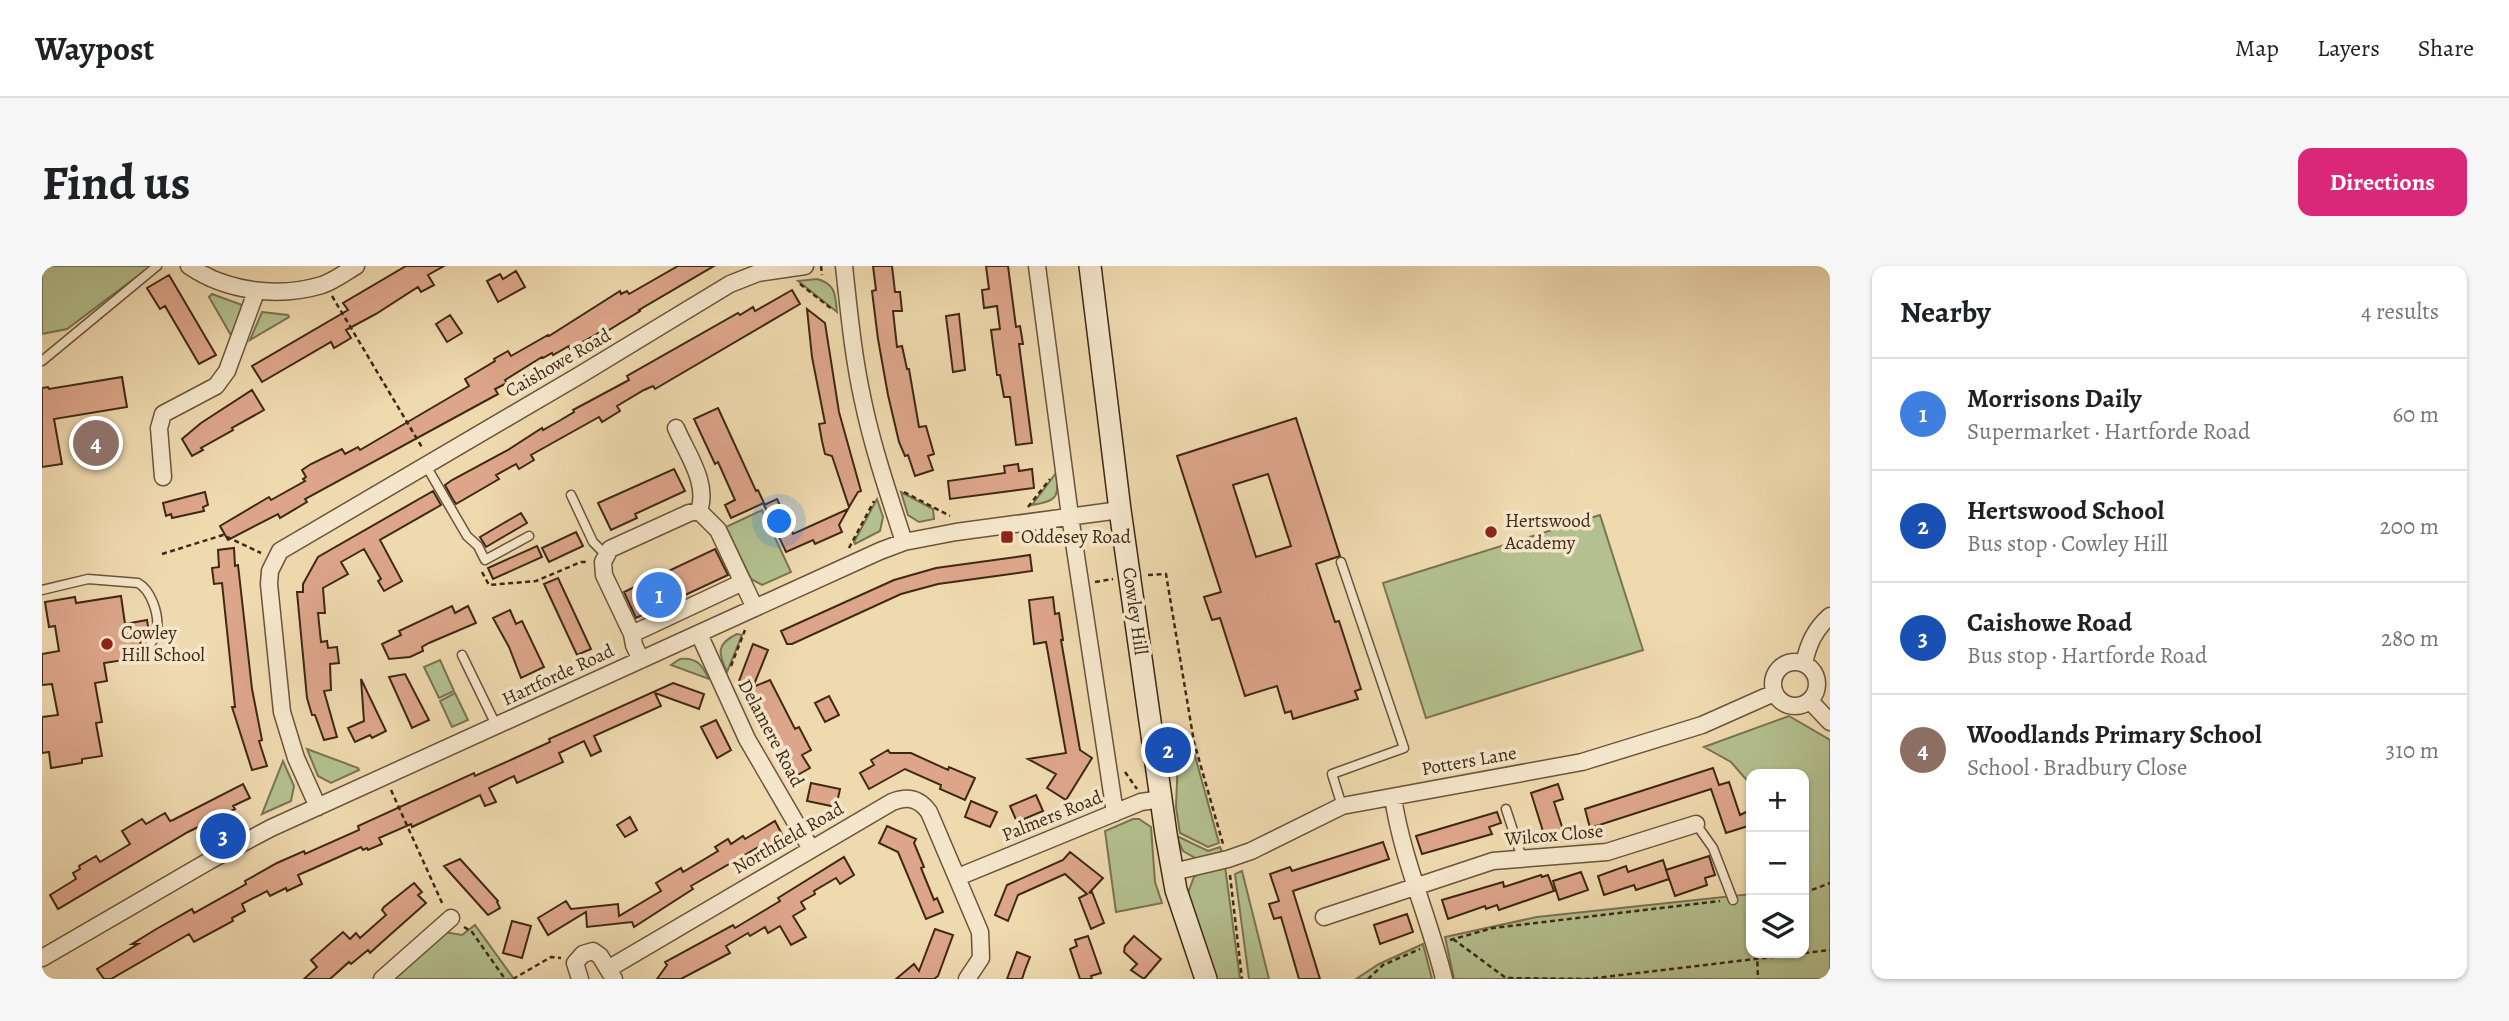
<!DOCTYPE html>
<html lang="en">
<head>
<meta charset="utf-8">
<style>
	body { margin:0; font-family:Alegreya,serif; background:#f6f6f6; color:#202124 }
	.controls { position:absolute; right:21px; bottom:21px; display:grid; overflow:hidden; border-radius:14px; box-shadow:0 2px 5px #0004 }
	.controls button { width:63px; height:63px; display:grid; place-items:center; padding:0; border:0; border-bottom:2px solid #e0e0e0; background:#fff; color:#202124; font:35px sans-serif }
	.you { position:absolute; left:738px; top:256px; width:24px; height:24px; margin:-18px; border:5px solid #fff; border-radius:50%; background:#1a73e8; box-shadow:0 0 0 10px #1a73e833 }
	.badge { display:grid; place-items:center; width:46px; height:46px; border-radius:50%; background:#db2777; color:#fff; font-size:23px; font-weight:700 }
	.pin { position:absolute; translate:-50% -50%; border:4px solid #fff; box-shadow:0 2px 7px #0006 }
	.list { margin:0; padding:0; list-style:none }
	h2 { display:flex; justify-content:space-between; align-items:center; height:91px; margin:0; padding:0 28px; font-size:30px }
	h2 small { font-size:23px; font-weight:400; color:#757577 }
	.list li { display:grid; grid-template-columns:46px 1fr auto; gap:21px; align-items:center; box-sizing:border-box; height:112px; padding:0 28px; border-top:2px solid #e0e0e0 }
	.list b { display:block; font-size:26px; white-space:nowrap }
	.list p { margin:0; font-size:23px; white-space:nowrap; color:#757577 }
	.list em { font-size:23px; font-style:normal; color:#757577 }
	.icon { flex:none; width:38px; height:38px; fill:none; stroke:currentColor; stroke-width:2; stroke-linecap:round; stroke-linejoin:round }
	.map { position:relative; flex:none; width:1788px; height:713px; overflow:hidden; border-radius:14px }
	header { display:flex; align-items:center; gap:42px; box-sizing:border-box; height:98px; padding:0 35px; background:#fff; border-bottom:2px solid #e0e0e0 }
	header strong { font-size:33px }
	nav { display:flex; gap:38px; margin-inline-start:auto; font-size:24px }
	.intro { display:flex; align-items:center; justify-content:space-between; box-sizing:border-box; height:168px; padding:0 42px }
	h1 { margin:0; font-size:49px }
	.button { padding:18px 32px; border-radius:14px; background:#db2777; color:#fff; font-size:24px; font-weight:700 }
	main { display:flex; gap:42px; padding:0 42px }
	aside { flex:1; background:#fff; border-radius:14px; box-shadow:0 2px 5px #0004 }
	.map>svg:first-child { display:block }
</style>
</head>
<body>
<header>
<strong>Waypost</strong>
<nav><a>Map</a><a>Layers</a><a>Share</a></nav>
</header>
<div class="intro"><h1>Find us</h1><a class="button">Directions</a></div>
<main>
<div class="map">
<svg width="1788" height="713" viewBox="0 0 1788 713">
	<rect width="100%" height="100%" fill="#efd9af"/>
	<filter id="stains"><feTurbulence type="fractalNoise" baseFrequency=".00286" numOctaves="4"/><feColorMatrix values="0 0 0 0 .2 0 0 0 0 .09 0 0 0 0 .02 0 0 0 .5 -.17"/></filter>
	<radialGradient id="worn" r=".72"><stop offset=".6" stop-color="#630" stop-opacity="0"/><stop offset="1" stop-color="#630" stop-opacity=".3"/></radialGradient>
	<path fill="#b4c08f" stroke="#797451" stroke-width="2" d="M0,0H109L25,63L0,68Z
		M775,13C794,18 793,29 795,46L756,15Z
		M170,28L203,40L191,73L167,31Z
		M220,46L246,49L247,51L208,74Z
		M1014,207C1018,232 1014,235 990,239Z
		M859,226L891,243L892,253L877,256L866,249Z
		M835,233L841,251L838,265L813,278L812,276Z
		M720,244L749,306L720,319L709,313L684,261Z
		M1558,249L1601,384L1384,452L1341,317Z
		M695,368L700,369L685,406C676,387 674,378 695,368Z
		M638,393C655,391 660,399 667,413L629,399Z
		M398,394L412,425L397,432L382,401Z
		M413,427L426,454L410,461L398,435Z
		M1747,450L1788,474V713H1412L1403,671L1495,651L1709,628V687H1762V508H1709V519L1689,496L1662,481Z
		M1141,475L1150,479L1177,577L1166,581L1138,567L1134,541L1136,491L1143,489Z
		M265,483L316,502L317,504L289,517L276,510Z
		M241,495L252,520L249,535L220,548Z
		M1091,553H1097L1109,561L1113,616L1120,637L1074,646L1063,565Z
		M1137,571L1166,585L1178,581L1181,588L1155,593L1141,585L1135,572Z
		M1183,600L1198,713H1172L1146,627L1152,611L1158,607Z
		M1200,605L1227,713H1207L1193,608Z
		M433,659L472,713H350L402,666L420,669Z
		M1381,678L1390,713H1314L1337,698Z"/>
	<path fill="#dda58a" stroke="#3e2913" stroke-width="2" fill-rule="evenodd" d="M364,0H402L386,9L392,19L379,26L376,21L334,48L304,64L309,72L292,82L289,76L220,116L210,100L306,44L301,37Z
		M636,0H672L597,44L598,45L562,67L560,65L528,83L527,80L511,89L510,87L501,92L500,91L463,114L465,117L453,123L456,128L263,233L265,236L238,252L236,248L186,274L178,260L227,231L229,234L263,215L261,213L264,211L260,204L269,198L300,183L303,188L316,181L318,184L427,120L423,113L453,95L452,93L466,85L469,90L506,69L507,70L578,25L579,28L585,25L587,28Z
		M831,0H850L853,26H858L860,45H851L855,81L860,80L865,103H867L877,161L884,160L892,188L886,190L891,204L873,210L866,189L863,190L857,176L846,129L836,73L830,25L834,24Z
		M944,0H966L974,61L978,60L981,78H977L990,177L974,179L968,131H962L958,109H955L949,64L958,63L955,40L942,42L940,24L947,23Z
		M474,5L483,21L456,36L445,15L458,8L461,13Z
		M127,9L174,89L157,98L123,40L118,43L105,22Z
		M750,24L758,38L613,123L611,120L602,124L575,140L578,145L560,156L557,151L489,189L492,194L477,203L474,198L454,209L457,213L414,238L410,232L403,219L410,214L466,184L500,162L501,164L517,155L532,146L531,144L587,114L585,110L696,47L698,49L711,41L713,45Z
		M765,43L783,57L797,146L819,225L816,226L807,241L790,190L783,188L780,175L777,158L783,157L770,91Z
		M917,48L923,104L911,106L904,50Z
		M408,49L420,67L405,76L394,58Z
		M80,111L85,141L12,153L20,198L0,201V122L6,121L7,123Z
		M210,124L222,144L190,162L191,164L159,182L161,184L150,190L140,173L159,157Z
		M676,142L714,225L716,224L722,237L689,252L683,239L693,234L676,196L673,198L652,153Z
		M1254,152L1298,290L1274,298L1293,356L1297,355L1319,423L1313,425L1316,433L1251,453L1249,445L1243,447L1235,420L1203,430L1178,352L1170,354L1162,331L1179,326L1135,190ZM1226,208L1249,280L1214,291L1191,219Z
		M976,198L977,205L990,203L992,222L908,233L906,215L963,207L962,200Z
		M632,203L643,225L593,248L595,252L569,264L556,237Z
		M391,225L399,239L338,274L360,315L342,325L336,315L339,313L322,283L299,296L306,308L281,322L283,347H276L279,376L285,375L286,382L295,381L297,397L288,398L289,424L282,425L295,471L282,474L273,449H270L265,432L255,326H261V318L276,291Z
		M163,226L166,239L161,241L162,245L130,252L129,248L124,250L121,237Z
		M735,233L751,268L806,243L797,259L800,266L773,278L771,274L744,286L722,239Z
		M479,247L485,257L444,281L438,271Z
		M534,266L541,280L507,296L500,282Z
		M495,280L500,291L451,313L446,302Z
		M192,282L193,300L196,299L210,423L220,474L217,475L225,500L210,504L190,441H193L180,317L172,318L170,302L177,301L176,284Z
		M673,283L686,309L594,352L582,326Z
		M988,289L990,305L896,318L859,328L750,378H745L739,365L852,314L894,302Z
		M516,312L549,383L535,389L502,318Z
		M79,330L83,358L105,354L107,367L104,373L98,374L101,391L62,397L65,415L53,417L60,456L54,457L60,490L40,493V497L9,502L7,486L0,487V451L16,449L10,418L0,419V388L17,385L13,360L7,361L3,336L33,331L34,337Z
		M1011,331L1013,348L1017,347L1021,374H1019L1038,484L1050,492L1024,534L1005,522L1014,508L986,493L1024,487L1004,376L992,378L987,334Z
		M410,340L413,347L426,340L434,357L387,377L380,381L381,385L368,391L347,393L340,378L359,369L357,365Z
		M468,344L474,358L480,355L502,401L479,412L467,381L451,352Z
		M711,378L726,384L711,421L728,414L753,463L757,461L769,484L760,489L768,502L752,511L708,430L706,434L697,415Z
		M363,408L387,454L370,462L347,411Z
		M319,413L344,465L330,472L328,469L313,476L306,462L322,455Z
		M631,417L662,428L657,443L613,427L619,440L552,470L559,485L549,490L542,475L517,487L521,496L475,517L472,510L447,522L454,536L443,540L438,529L370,561L369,558L337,572L340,578L326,584L325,582L321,584L319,581L270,603L256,609L260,618L245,625L244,622L228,630L225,625L200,638L203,645L190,652L191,655L152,676L147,668L69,713H62L55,703L96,678H90L116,662L150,643L152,647L204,618L203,615L235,597L262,585L263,588L317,564L316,560L432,507L433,510L473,492L508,476L507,473Z
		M787,430L797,449L783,456L773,437Z
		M674,454L689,484L675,492L659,461Z
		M846,484L848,487H869L906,504L907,501L933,512L923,534L898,523L899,519L863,503L827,523L818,507L832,499L829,494Z
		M1671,502L1677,519L1687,516L1698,549L1704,546L1709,559L1684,567L1669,523L1548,562L1543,543Z
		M769,517L798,523L794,541L765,535Z
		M201,518L208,532L191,540L193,543L146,566L16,643L8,629L34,613L31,607L38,603L37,600L54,590L58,596L88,578L80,565L100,553L104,558L123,547L128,555L131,554Z
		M1516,518L1521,533L1512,536L1524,573L1505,578L1489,527Z
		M994,529L1001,545L975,556L968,540Z
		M929,535L955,546L948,561L923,551Z
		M1455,546L1459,557L1447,561L1450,568L1380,588L1374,570Z
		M588,551L595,564L583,571L575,559Z
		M733,555L741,570L716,584L715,582L649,620L651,623L592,661L590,656L545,661L544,646L506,669L496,652L524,635L529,643L576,638L577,650L619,625L614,617L639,602L641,606L676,585L673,581L686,573L689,578L701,570L703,573Z
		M845,560L874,573L872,577L882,601L879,602L892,634L895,632L901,646L884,653L856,586L837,577Z
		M1341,576L1347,593L1251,625L1278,713H1257L1239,651L1232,653L1227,638L1237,635L1228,608L1248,601L1250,605Z
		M1028,586L1061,612L1047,627L1050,626L1062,657L1049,663L1037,632L1045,628L1023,608L976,629L966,655L953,649L965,619L1021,594Z
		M1667,590L1673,609L1663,612L1665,619L1633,630L1624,604Z
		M802,591L812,609L798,618L794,612L772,625L773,628L759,636L763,643L751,650L764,671L749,679L738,660L726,667L723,661L708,670L706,667L684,680L688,687L639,713H615L625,699L623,696L691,659L693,662L738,635L736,632Z
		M418,593L456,635L455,636L458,642L446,649L402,600Z
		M1621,594L1627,613L1594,624L1592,619L1562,629L1556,610L1584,600L1586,606Z
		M1539,606L1546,624L1517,634L1511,615Z
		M1499,609L1500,611L1506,609L1512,625L1457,644L1455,639L1444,643L1443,640L1406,653L1400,634L1461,616L1462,621Z
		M372,617L380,626L376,629L384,637L340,676L328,687L326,684L309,698L307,696L288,713H262L275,701L269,694L301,666L308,673L314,667L318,672L344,649L340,644L342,641Z
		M1365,648L1371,666L1338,678L1332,659Z
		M470,655L489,660L480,692L461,687Z
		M893,663L911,669L896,710L892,713H854L872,698L877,705Z
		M1046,670L1059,707L1049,710L1050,713H1038L1028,683L1035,680L1033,674Z
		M1092,670L1119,693L1102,713L1089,704L1095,698L1082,686L1083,680Z
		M975,686L988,691L983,704L980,713H965Z"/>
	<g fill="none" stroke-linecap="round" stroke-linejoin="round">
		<defs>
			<path id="service" d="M0,95L115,0
				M383,198L425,270L436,280L443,294L487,270
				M529,229L551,276L564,289
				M1299,296L1362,482L1290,508L1300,540
				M0,324L46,313L96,317C109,324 117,348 115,363C114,371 109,377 105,384
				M420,389L455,461
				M1464,543L1480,592
				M1654,558L1671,582L1691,634"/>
			<path id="minor" d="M147,0C185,26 237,32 280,19C292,15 304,6 314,0
				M802,0C807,45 811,90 821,135C831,183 847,229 862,276
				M995,0L1028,250L1073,547
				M634,162C645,188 667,217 657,245
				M121,211L117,162L121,148L174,120L185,105L214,26
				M590,368L701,316
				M657,368L705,473L769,583
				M599,394L592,379L590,368L562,309L561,296L568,283L647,247L657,245L676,264L713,342
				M1731 418a22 22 0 1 1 44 0a22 22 0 1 1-44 0Z
				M1762,398C1766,378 1773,363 1788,350
				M1768,435L1788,456
				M1351,531C1360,593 1387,651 1402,713
				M276,541L254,492L240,446L227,318L228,305L238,285L538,109L688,18L716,7L763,0
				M1131,606L1186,593L1209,585L1300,540L1540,496L1660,459L1732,427
				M916,611L1099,536L1120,533
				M1282,651L1451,595L1565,586L1654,558
				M0,692L167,595L229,562L838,285L862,276L914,266L1078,244
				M566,703L850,536C865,530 877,532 887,546L938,666L939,692L925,713
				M340,713L409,652
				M538,713L533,697L541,688L551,685L558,690L572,713"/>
			<path id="secondary" d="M1048,0L1078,244L1124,568L1134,624L1164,713"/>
		</defs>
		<use href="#service" stroke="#6a553a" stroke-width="11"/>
		<use href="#minor" stroke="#6a553a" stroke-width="19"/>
		<use href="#secondary" stroke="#3e2913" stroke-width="24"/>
		<path stroke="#3e2913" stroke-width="2.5" stroke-dasharray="5 3.5" stroke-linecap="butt" d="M779,0L780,9
			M758,18L791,44
			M290,30L381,183
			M862,226L908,250
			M986,241L1008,213
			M807,282L832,235
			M120,288L181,269L219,287
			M440,306L447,319L494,315L539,296H547
			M1106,309L1124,308L1152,476L1181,578
			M1053,316L1071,313
			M689,400L703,364
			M1129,469L1152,476
			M1083,506L1095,523
			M349,524L401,639
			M1188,609L1200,713
			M1762,627L1788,617
			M1705,632L1709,656
			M422,661L430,666L463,713
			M1411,673L1464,712L1546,713L1788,684
			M1408,674L1451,662L1678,635
			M1715,687L1716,713
			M471,713L509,691L519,692
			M1326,713L1341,699L1378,683"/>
		<use href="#service" stroke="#f5e6cb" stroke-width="8"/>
		<use href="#minor" stroke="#f5e6cb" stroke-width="16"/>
		<use href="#secondary" stroke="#f5e6cb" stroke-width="21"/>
	</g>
	<g fill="#8f2418" stroke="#f5e6cb" stroke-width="2.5">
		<circle cx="1449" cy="266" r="7"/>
		<rect x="958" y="264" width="14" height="14" rx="3.5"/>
		<circle cx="65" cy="378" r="7"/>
	</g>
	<g text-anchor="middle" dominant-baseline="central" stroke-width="7" stroke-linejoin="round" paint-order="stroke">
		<g font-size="19" fill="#3e2913" stroke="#f5e6cb">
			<text transform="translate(516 97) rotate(-30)">Caishowe Road</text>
			<text transform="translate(1093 345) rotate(82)">Cowley Hill</text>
			<text transform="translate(516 409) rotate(-25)">Hartforde Road</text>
			<text transform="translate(729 467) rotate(62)">Delamere Road</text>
			<text transform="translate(1427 495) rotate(-10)">Potters Lane</text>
			<text transform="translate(1010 550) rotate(-22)">Palmers Road</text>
			<text transform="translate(1512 569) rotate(-5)">Wilcox Close</text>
			<text transform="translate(746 572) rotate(-30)">Northfield Road</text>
		</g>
		<g font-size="19" fill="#3e2913" stroke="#f5e6cb" text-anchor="start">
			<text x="1463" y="255">Hertswood<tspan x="1463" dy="22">Academy</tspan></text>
			<text x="979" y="271">Oddesey Road</text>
			<text x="79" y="367">Cowley<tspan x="79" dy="22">Hill School</tspan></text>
		</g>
	</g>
	<rect width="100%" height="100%" filter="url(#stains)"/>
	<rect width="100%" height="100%" fill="url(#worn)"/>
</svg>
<div class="controls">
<button>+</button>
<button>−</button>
<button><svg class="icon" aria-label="layers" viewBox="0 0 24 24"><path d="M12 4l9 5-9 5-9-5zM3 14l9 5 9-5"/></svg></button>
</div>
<div class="you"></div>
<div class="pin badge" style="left:617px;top:329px;background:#3f7fe0">1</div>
<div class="pin badge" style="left:1126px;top:484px;background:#1a4fb4">2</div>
<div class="pin badge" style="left:181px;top:570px;background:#1a4fb4">3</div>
<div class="pin badge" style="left:54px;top:177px;background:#8d6e63">4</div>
</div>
<aside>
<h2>Nearby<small>4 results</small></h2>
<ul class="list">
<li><span class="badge" style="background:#3f7fe0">1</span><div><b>Morrisons Daily</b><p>Supermarket · Hartforde Road</p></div><em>60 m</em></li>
<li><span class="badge" style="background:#1a4fb4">2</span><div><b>Hertswood School</b><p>Bus stop · Cowley Hill</p></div><em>200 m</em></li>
<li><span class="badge" style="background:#1a4fb4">3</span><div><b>Caishowe Road</b><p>Bus stop · Hartforde Road</p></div><em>280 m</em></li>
<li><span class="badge" style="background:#8d6e63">4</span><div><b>Woodlands Primary School</b><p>School · Bradbury Close</p></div><em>310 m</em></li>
</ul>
</aside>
</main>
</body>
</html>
